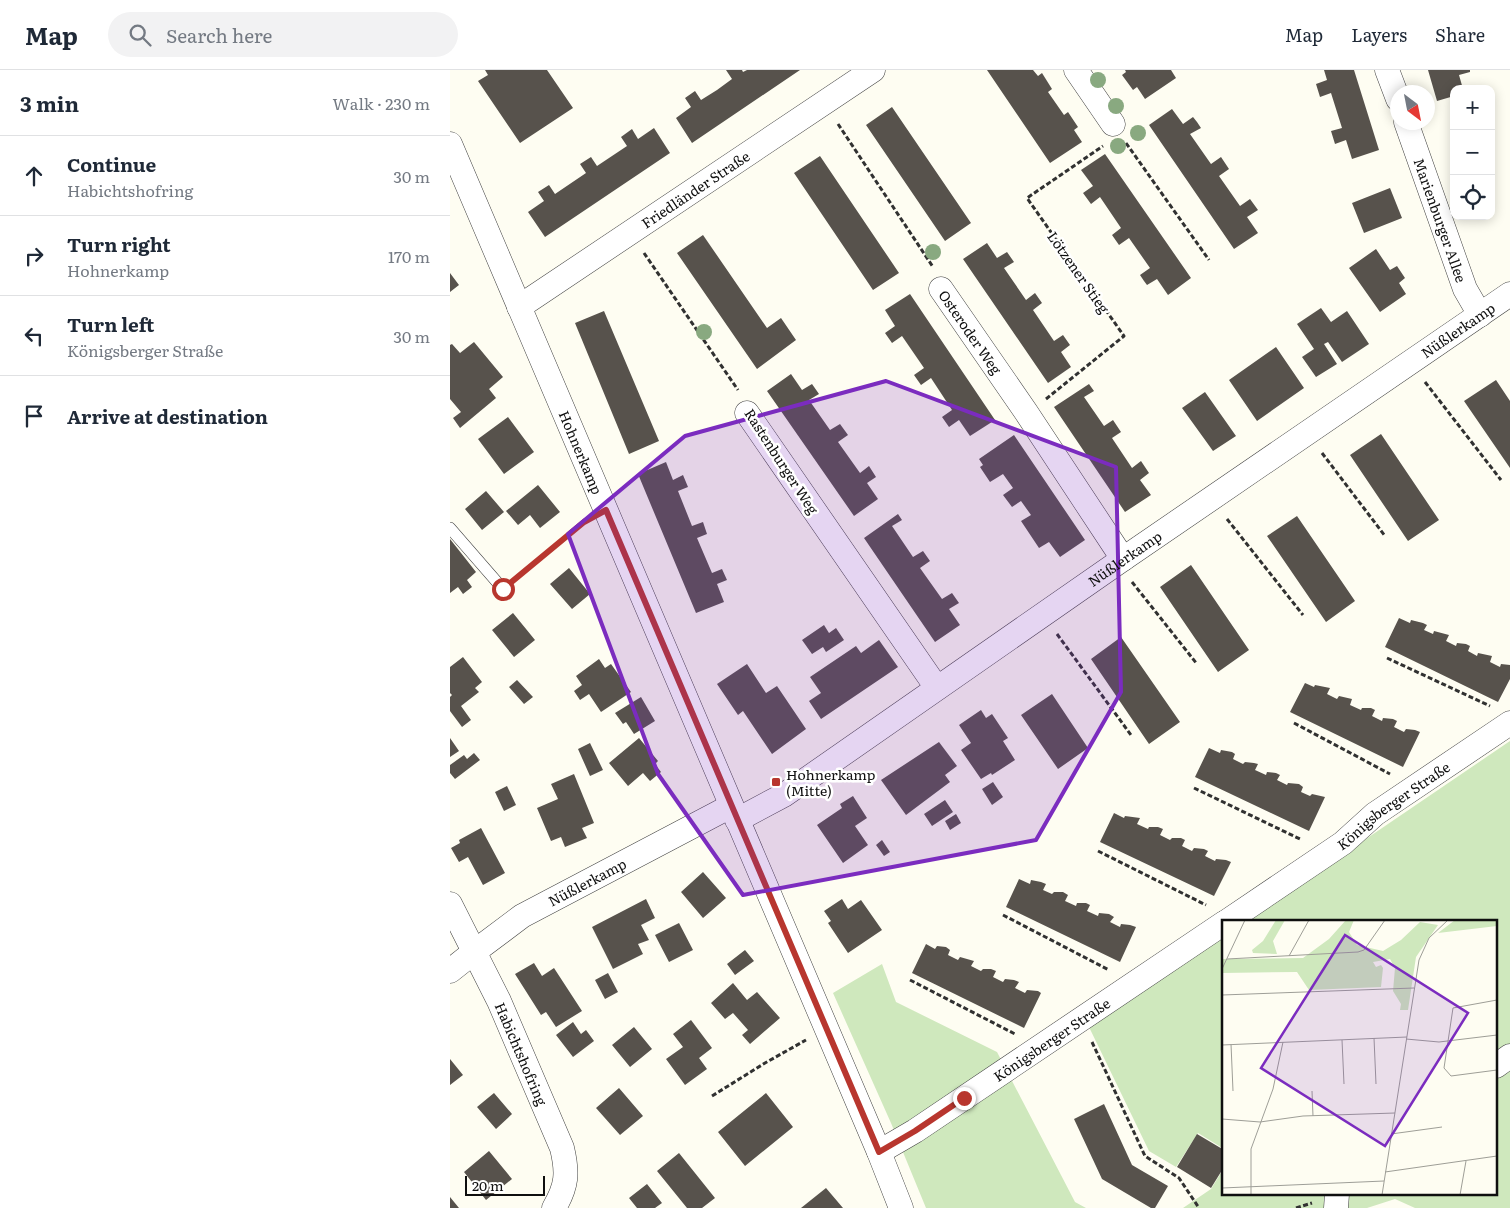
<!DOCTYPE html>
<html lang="en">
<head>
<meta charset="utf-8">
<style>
	body { margin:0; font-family:Literata,serif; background:#f2f2f3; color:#1f2937 }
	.controls { position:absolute; right:15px; top:15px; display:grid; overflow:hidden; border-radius:10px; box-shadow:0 2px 12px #0003 }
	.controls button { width:45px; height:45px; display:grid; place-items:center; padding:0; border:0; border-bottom:1px solid #e0e1e3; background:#fff; color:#1f2937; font:25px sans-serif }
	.compass { position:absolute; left:940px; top:15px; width:45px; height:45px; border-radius:50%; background:#fff; box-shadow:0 2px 12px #0003; rotate:148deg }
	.scale { position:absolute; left:15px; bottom:12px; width:80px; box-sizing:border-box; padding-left:5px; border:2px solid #0f0f0f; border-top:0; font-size:14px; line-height:18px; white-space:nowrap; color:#0f0f0f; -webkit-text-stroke:4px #fff; paint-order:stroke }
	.stop { position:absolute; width:15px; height:15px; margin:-11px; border:4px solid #b8362e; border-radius:50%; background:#fff }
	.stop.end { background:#b8362e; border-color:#fff; box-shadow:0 1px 5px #0008 }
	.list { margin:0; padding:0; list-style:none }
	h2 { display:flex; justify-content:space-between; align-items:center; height:65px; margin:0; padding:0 20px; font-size:21px }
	h2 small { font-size:16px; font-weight:400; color:#747a83 }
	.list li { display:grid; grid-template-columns:32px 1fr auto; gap:15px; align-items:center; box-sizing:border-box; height:80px; padding:0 20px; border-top:1px solid #e0e1e3 }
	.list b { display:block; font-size:19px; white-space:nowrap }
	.list p { margin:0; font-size:16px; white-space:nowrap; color:#747a83 }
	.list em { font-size:16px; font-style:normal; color:#747a83 }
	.icon { flex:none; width:28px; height:28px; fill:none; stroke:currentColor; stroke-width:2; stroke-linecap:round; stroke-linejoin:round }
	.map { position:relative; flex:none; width:1060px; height:1138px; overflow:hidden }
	header { display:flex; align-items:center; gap:30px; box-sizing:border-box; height:70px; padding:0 25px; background:#fff; border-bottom:1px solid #e0e1e3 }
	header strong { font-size:24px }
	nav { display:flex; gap:28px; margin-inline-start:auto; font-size:18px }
	.search { width:350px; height:45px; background:#f2f2f3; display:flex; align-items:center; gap:12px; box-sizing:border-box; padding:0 18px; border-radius:28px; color:#747a83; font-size:19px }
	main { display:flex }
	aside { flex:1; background:#fff }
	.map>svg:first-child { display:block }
</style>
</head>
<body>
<header>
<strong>Map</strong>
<div class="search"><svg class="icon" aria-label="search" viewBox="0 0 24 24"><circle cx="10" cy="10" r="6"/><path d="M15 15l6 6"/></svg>Search here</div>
<nav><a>Map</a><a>Layers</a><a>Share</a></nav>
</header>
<main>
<aside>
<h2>3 min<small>Walk · 230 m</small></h2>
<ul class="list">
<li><svg class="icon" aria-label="ahead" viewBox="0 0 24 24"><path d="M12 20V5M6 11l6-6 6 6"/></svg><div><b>Continue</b><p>Habichtshofring</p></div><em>30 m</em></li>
<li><svg class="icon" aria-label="right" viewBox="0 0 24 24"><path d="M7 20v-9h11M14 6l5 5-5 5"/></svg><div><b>Turn right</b><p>Hohnerkamp</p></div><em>170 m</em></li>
<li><svg class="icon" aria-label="left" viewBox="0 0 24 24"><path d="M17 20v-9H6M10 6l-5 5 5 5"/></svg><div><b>Turn left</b><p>Königsberger Straße</p></div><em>30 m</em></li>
<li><svg class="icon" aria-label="arrive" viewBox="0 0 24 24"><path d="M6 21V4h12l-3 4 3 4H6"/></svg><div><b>Arrive at destination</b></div></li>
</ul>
</aside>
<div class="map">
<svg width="1060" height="1138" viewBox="0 0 1060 1138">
	<rect width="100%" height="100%" fill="#fefdf2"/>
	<path fill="#cfe8bd" d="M1060,671V1138H965L945,1129L917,1138H733L761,1119L774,1098V1124H1046V852H794Z
		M774,866V1079L748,1063L726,1097L699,1081L639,957Z
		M432,894L446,932L547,982L625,1132L636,1138H476L441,1053L383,923Z"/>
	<path fill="#57524c" d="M35,0H97L123,38L70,73L28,11L38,5Z
		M276,0H292L293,2L297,0H350L242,73L226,48L241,37L235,28L245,21L251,30L267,20L282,9Z
		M537,0H583L588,6L592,3L602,19L598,22L614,45L618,42L628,57L624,60L632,72L600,93Z
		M675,0H721L726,8L695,29L687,17L683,20L672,5L676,2Z
		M874,0H904L929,80L902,89L896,70L885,74L881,61L892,58L881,23L870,27L866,14L877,10Z
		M978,0H1020V2L1009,5L1013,19H1004V26L987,31Z
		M442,37L521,153L495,171L416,55Z
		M722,39L733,54L743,47L747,52L751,58L740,64L761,94L771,87L779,99L769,106L790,136L800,129L808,140L797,147L808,163L784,179L699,55Z
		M204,58L220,83L95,167L78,142L94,131L88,122L99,115L105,124L136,103L130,94L141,87L147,96L177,76L171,67L182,59L188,69Z
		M655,84L741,208L718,225L707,209L697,215L694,211L690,205L700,198L679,168L669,175L662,165L671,158L650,127L641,134L633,123L643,116L631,100Z
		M370,86L449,203L423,220L344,103Z
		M940,118L952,148L914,163L902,133Z
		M253,165L317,258L331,248L346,270L307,299L227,183Z
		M537,173L547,188L557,182L564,192L554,198L576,230L585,223L592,233L583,240L604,271L613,265L620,275L611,282L621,297L598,313L513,189Z
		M926,179L940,200L947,196L955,208L949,213L956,224L930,242L899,198Z
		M0,203L9,215L0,222Z
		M460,224L545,350L520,366L509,350L499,357L492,347L502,340L481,308L471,315L464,305L474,298L452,266L442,273L435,263L445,256L435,240Z
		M871,238L881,252L897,241L919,274L892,292L878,272L874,274L887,294L866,307L852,287L864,279L847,254Z
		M154,241L209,371L179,384L125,253Z
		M24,272L53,307L39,319L46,328L10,358L3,348L11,342L0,329V275L2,274L10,283Z
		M826,277L854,318L807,351L779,310Z
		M341,304L352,320L362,314L369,324L359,330L380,360L390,354L398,365L388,372L410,403L419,396L426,407L417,413L428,429L404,446L317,321Z
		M1046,310L1060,331V398L1014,331Z
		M639,314L644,321L634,327L654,356L663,350L671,362L662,368L682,398L691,391L699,403L690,410L701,425L675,442L604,337Z
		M755,322L786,366L763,381L732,338Z
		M58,347L84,382L54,404L28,369Z
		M931,364L989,450L958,471L900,385Z
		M564,365L635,470L610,487L599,472L589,478L571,451L581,445L571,431L562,437L553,425L563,418L553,404L540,412L530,397L533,395L529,389Z
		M216,392L223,410L233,405L238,417L228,421L242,456L253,452L257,464L247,468L262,503L272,499L277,510L267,514L274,532L246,543L188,404Z
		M88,415L110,442L90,458L80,445L68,455L56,441Z
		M36,421L54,442L32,460L15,439Z
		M448,444L452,450L442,456L463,487L473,481L480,491L470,498L492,529L502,523L509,533L499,539L510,555L485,572L414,468Z
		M847,446L905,531L876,552L817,466Z
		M0,469L26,502L17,510L22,517L13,524L8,517L0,523Z
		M741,495L799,580L768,602L710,517Z
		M119,498L140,524L122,539L100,514Z
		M63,543L85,570L64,587L42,560Z
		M949,548L960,553L961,550L973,553L977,555L974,560L983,564L984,561L999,565L996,571L1006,576L1007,573L1016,574L1020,576L1018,581L1027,586L1028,583L1042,586L1040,592L1050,597L1051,594L1060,595V609L1048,632L935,577Z
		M374,555L379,563L386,558L394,570L376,582L373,577L362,584L352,570Z
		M671,567L730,652L699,674L641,589Z
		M429,570L448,597L371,649L359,631L371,623L360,607L406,576L411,583Z
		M13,587L32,612L25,618L29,622L11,636L21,650L12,657L0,641V627L2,625L0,623V597Z
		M149,589L155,598L161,594L181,622L151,642L139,624L130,630L124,621L132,615L126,606Z
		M297,594L316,623L327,616L356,659L322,684L293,641L288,645L267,614Z
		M67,610L83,627L74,634L59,617Z
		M855,613L864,617L865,615L880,618L877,624L887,629L889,626L902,629L900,635L911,640L912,638H921L925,640L922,646L932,651L933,648L943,649L947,651L944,657L954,662L956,659L965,660L970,662L953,697L840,642Z
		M602,624L638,678L608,699L571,645Z
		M191,627L205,651L184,664L176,652L173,654L165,643Z
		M531,640L536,648L542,644L558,668L553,671L565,690L542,705L541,703L531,709L511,680L521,673L509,655Z
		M0,668L9,681L0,687Z
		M189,668L208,691L205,694L211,702L200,711L193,703L178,716L159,693Z
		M489,672L507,696L495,705L500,712L456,745L431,710Z
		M140,673L153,700L140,706L128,679Z
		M759,678L770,683L771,680L782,682L785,684L783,689L793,694L795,692L804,693L808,694L805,700L816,705L817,702L826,703L830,705L827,710L837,715L838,713L849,714L853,717L851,722L860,726L862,724L875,727L859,761L745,707Z
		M24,683L30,690L5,709L0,703V695L14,685L17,689Z
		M124,704L144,753L132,758L137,768L115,777L111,767L101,771L87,738L108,729L101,714Z
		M543,712L553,727L542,735L532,719Z
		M57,716L66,735L54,741L45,722Z
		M403,726L417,748L405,756L418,775L393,793L367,755L392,738L390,734Z
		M495,730L503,742L482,756L474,744Z
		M664,743L674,748L675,746L690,748L687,754L698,759L699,757H708L713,759L710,765L720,770L722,768H731L735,770L732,776L742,781L744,778L754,779L758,781L755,786L765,791L766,789L776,790L781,792L764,826L650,772Z
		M506,744L511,753L500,760L495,751Z
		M31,758L55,803L33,815L18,787L9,792L1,778L10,773L9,770Z
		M432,770L440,782L434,786L426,775Z
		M253,802L276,828L253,848L231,822Z
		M569,809L580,814L581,810L591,812L596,814L593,820L602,824L604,822H613L618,825L615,831L626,836L627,833H636L640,835L637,841L648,846L649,843L659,844L664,847L660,852L670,857L671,854L680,855L686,857L670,892L556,837Z
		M196,829L205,848L191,855L199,870L188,874L193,884L163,899L142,857Z
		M392,829L398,839L411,830L432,860L398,883L378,853L381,851L374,841Z
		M229,853L243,880L219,892L205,865Z
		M476,874L485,879L487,876L496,877L500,880L498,885L508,890L510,887L524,891L521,896L531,901L533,899H541L546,901L543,907L553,912L555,909L564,910L569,912L565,918L575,923L577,920L588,921L591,923L574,958L462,903Z
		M295,880L304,891L285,905L277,894Z
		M84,893L92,906L104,898L132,941L106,957L96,942L91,945L65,904Z
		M158,903L168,922L155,929L145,910Z
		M283,913L297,930L307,922L330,948L300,974L292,965L298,960L283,943L275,949L261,933Z
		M241,950L262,978L249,988L257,999L235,1015L216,989L233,977L223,964Z
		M123,952L131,964L136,960L144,971L123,987L106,965Z
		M184,957L202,979L180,997L162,975Z
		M0,989L13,1005L0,1015Z
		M169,1018L193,1046L170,1065L146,1038Z
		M44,1023L62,1044L46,1059L27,1037Z
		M316,1023L343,1057L295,1096L268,1062Z
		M654,1034L682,1095L718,1116L705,1138H701L652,1109L624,1049Z
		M747,1064L774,1080V1097L761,1118L727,1097Z
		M39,1081L62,1109L36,1130L14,1102Z
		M229,1083L265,1128L252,1138H237L207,1101Z
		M197,1114L212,1133L205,1138H187L179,1128Z
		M376,1118L393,1138H351Z
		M0,1127L9,1138H0Z"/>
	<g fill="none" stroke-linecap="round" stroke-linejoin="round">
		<defs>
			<path id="lane" d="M0,458L53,519"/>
			<g id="street">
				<path d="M626,0L663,54"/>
				<path d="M937,0L948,29"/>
				<path id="s1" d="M956,52L1015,219L1030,245"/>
				<path id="s2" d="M0,74L429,1082L451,1138"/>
				<path id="s3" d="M491,219L576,342L673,489"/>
				<path id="s4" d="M69,237L423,0"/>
				<path d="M297,343L487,618"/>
				<path id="s5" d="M287,750L334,725L673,489L1060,224"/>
				<path id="s6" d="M0,834L49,931L112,1078C118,1103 117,1116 104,1138"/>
				<path id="s7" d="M776,852L893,773L925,744L1060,653"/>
				<path id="s8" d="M0,901L24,882L72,846L281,736"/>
				<path d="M1046,996L1060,986"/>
				<path id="s9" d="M429,1082L465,1061L774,853"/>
				<path d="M886,1138L887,1124"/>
			</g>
		</defs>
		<use href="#lane" stroke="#424242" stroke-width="12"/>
		<use href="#street" stroke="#424242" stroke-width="25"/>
		<path stroke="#313131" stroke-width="3" stroke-dasharray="5 2.5" stroke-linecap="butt" d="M388,54L483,197
			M676,73L759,190
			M194,183L288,320
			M975,312L1051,410
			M596,329L674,266L577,128L653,76
			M872,383L935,466
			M777,449L853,545
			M67,508L133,452
			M682,512L747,594
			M607,564L681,665
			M937,588L1040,636
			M844,653L940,704
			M744,718L852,770
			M648,781L756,835
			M553,845L659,900
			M460,910L565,964
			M642,972L695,1086L729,1108L749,1138
			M262,1026L315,993L356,970
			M846,1138L862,1133"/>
		<use href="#lane" stroke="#fff" stroke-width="11"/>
		<use href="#street" stroke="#fff" stroke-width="24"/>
	</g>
	<g fill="#89a980">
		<circle cx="648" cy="10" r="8"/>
		<circle cx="666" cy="36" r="8"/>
		<circle cx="688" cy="63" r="8"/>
		<circle cx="668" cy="76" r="8"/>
		<circle cx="483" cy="182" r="8"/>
		<circle cx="254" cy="262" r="8"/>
	</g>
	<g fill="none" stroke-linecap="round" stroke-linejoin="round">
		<path stroke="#b8362e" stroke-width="6" d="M53,519L134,452L156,440L429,1082L465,1061L514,1028"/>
	</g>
	<path fill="#7b2cbf" fill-opacity="0.2" stroke="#7b2cbf" stroke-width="4" stroke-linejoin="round" d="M436,311L666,397L671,622L586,770L293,825L208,704L118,464L235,366Z"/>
	<rect fill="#b8362e" stroke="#fff" stroke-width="2" x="321" y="707" width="10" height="10" rx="2.5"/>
	<g text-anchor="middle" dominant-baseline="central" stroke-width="5" stroke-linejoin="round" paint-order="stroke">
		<g font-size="14" fill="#0f0f0f" stroke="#fff">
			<text stroke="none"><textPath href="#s4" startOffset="212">Friedländer Straße</textPath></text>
			<text stroke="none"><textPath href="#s1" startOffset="104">Marienburger Allee</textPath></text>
			<text transform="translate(629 202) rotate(55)">Lötzener Stieg</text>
			<text stroke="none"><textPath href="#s5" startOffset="872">Nüßlerkamp</textPath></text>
			<text stroke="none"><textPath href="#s3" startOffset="52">Osteroder Weg</textPath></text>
			<text stroke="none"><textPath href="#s2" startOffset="335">Hohnerkamp</textPath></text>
			<text transform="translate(332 391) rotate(57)">Rastenburger Weg</text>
			<text stroke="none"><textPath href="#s5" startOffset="468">Nüßlerkamp</textPath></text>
			<text stroke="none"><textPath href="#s7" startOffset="204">Königsberger Straße</textPath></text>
			<text stroke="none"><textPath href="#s8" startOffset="164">Nüßlerkamp</textPath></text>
			<text stroke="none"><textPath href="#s9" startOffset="206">Königsberger Straße</textPath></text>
			<text stroke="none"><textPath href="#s6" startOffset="166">Habichtshofring</textPath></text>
		</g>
		<g font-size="14" fill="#0f0f0f" stroke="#fff" text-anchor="start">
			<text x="336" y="704">Hohnerkamp<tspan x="336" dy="16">(Mitte)</tspan></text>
		</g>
	</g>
	<g transform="translate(772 850)">
		<rect width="275" height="275" fill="#fefdf2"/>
		<path d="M54,0H63L51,21L55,34L31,33L30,30L41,21ZM124,0H132L127,12L135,25L161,31L179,20L198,2L216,5L194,37L186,90H178L179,84L171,71L173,48L168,39L151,42L154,47L159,45L161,48L159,67L87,70L75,52L0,53V39L81,38L107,19ZM233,0H275V6L216,13Z" fill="#cfe8bd"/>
		<path fill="none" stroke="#9e9e97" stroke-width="1" d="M67,36L87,0M5,39L136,32L142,30L163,0M0,49L23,0M0,75L192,68M275,80L231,88L222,148L229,156L275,150M152,118L154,164M184,119L217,122L275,115M120,120L122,164M9,124L11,171M0,125L185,117M90,171L91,196M0,199L38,202L81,196L173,193M169,214L220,207M163,252L275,236M0,268L162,261M29,275V229L51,169L61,122M160,275L197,40L207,18L226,0M238,275L244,241"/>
		<path fill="#7b2cbf" fill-opacity="0.15" stroke="#7b2cbf" stroke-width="2.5" d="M123,15L246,93L163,226L39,148Z"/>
		<rect width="275" height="275" fill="none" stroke="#0f0f0f" stroke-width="2.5"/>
	</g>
</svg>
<div class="controls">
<button>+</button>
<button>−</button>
<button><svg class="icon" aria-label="locate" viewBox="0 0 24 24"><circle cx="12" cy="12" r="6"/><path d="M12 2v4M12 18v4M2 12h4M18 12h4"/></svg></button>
</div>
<svg class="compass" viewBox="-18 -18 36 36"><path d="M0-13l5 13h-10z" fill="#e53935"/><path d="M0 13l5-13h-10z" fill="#747a83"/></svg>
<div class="scale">20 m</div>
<div class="stop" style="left:53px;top:519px"></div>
<div class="stop end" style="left:514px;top:1028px"></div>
</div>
</main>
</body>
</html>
